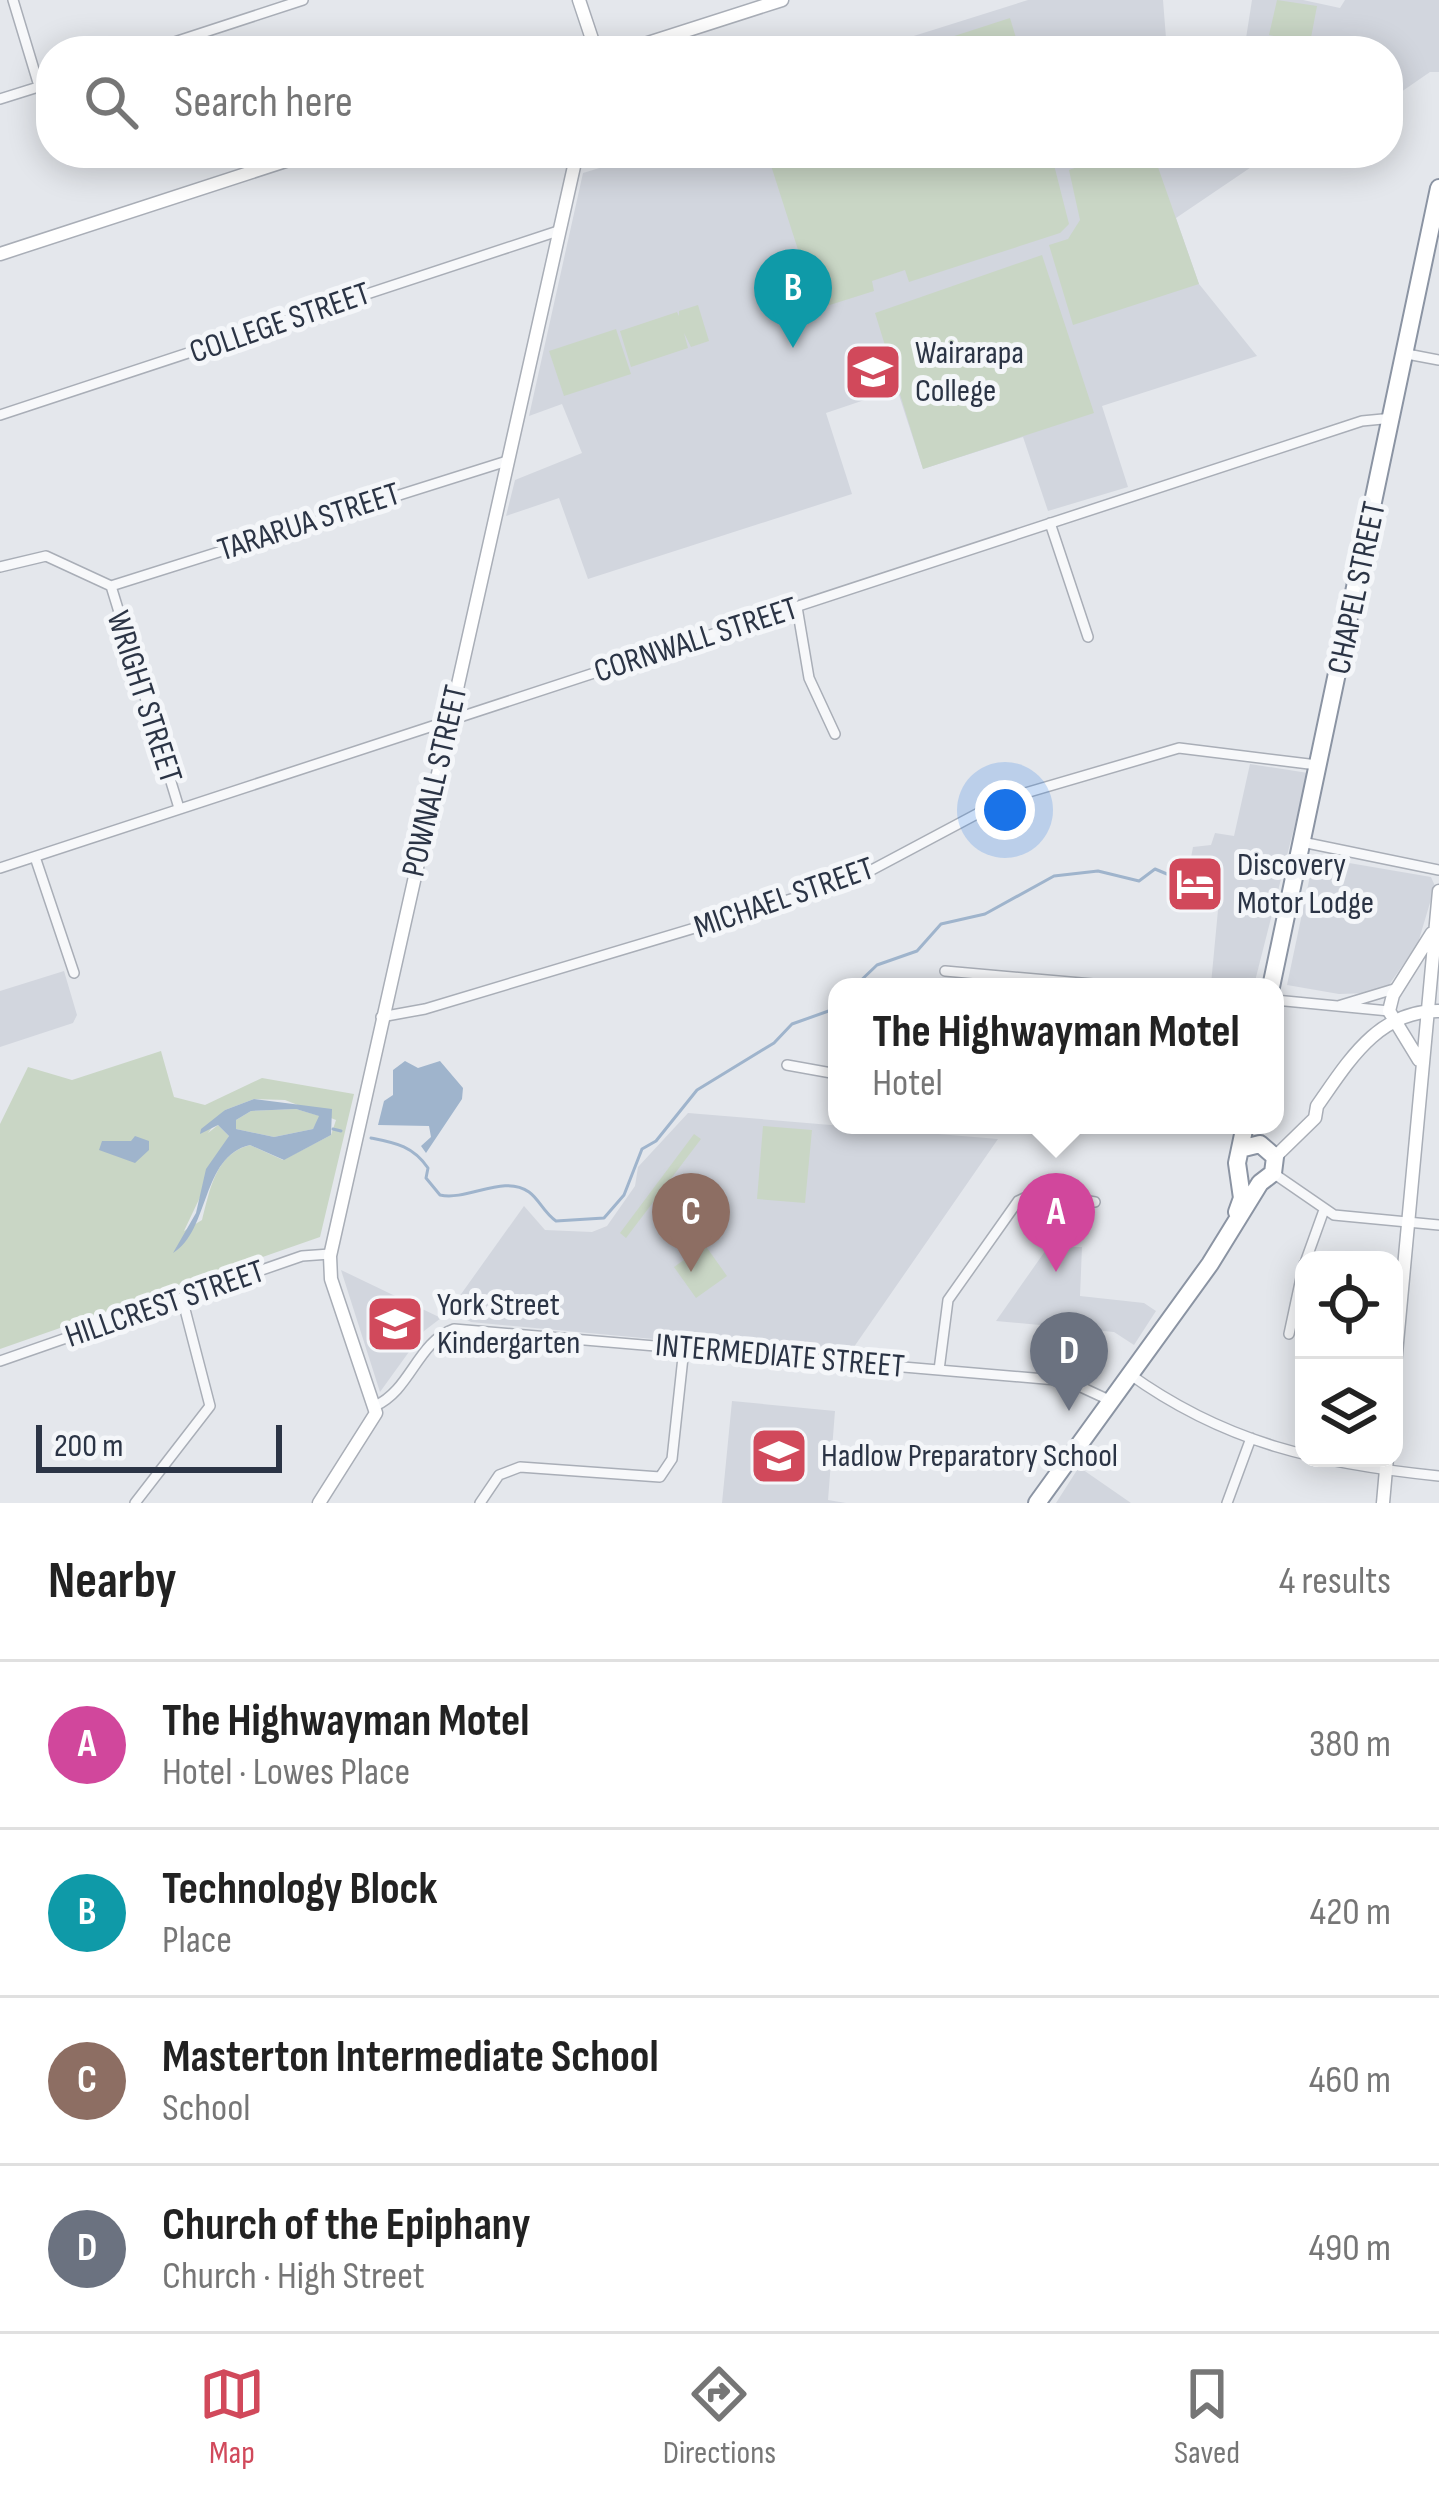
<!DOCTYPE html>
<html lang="en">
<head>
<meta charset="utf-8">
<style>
	body { margin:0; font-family:"Sofia Sans Condensed",sans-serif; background:#f2f2f2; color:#222 }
	.controls { position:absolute; right:36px; bottom:36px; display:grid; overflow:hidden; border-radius:24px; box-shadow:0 6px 30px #0003 }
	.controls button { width:108px; height:108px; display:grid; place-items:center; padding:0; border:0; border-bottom:3px solid #e0e0e0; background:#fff; color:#222; font:60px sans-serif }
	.scale { position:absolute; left:36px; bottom:30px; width:246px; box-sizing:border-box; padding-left:12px; border:6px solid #2b3445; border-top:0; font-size:33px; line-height:42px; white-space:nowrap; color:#2b3445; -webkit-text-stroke:9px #f4f6f9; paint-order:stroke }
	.you { position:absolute; left:1005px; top:810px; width:42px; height:42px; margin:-30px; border:9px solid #fff; border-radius:50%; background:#1a73e8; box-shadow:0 0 0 18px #1a73e833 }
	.badge { display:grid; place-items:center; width:78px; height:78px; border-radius:50%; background:#d1495b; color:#fff; font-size:39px; font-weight:700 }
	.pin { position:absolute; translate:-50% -99px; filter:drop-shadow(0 3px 6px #0008) }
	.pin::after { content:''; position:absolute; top:63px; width:42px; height:36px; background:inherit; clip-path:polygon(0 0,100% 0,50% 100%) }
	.popup { position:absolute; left:828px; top:978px; width:456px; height:156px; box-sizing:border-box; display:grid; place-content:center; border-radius:24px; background:#fff; filter:drop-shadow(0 3px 9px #0005); font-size:39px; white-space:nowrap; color:#767676 }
	.popup b { font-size:45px; color:#222 }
	.popup::after { content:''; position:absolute; left:50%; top:100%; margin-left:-24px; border:24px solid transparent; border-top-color:#fff }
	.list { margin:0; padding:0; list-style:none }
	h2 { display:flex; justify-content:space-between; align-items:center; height:156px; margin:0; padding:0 48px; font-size:51px }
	h2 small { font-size:39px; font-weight:400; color:#767676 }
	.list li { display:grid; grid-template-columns:78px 1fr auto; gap:36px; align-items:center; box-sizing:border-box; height:168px; padding:0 48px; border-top:3px solid #e0e0e0 }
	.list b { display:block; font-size:45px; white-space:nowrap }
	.list p { margin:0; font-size:39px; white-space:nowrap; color:#767676 }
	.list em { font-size:39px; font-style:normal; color:#767676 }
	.icon { flex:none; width:66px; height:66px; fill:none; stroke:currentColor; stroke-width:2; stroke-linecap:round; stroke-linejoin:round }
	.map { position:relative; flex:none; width:1439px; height:1503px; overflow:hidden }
	.search { position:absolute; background:#fff; box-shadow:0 6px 30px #0003; left:36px; right:36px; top:36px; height:132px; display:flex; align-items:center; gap:30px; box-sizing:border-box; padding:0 42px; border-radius:48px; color:#767676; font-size:45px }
	.sheet { height:828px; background:#fff }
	nav { display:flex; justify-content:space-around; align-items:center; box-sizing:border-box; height:168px; border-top:3px solid #e0e0e0; background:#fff; font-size:33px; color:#767676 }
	nav a { display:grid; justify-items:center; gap:6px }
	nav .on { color:#d1495b }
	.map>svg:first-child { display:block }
</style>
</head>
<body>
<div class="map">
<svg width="1439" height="1503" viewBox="0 0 1439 1503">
	<rect width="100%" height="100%" fill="#e4e7ec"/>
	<path fill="#d2d6de" d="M1028,0H1163L1167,51H866Z
		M1252,0H1303L1340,8L1345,0H1439V72H1430L1388,101V51H1244Z
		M649,153H1272L1176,218L1199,284L1257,356L1102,406L1128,487L1048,511L1023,437L923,469L897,389L826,413L852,494L588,579L559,498L506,516L515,480L582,453L562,404L529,416L583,173Z
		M1250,764L1308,773L1254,985L1211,984L1218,910L1183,900L1193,847L1211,845L1215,833L1234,836Z
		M1314,857L1431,877L1435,886L1418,943L1389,985L1371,993L1339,994L1287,985Z
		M64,971L77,1015L73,1023L0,1047V991Z
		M688,1113L998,1139L847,1357L471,1322L449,1311L524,1206L545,1230L592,1232L607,1226L635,1186L638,1167Z
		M1048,1247H1082L1080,1296L1144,1303L1156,1311L1134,1345L1114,1332L996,1321Z
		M341,1270L441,1318L424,1331L380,1392Z
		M732,1401L835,1411L828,1500L846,1503H722Z
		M1079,1467L1131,1503H1056Z"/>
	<path fill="#c9d6c5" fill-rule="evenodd" d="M1277,0L1317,6L1310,43L1269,35Z
		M1010,18L1020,51H908Z
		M767,153H1051L1069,224L1060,233L909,282L905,270L872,281L874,291L817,309Z
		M1117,153H1153L1199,284L1073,325L1049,245L1068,239L1080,220L1069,170Z
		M1042,255L1094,413L923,469L875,313Z
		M698,305L709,341L691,347L684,333L688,348L631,367L620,331L677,312L679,316V311Z
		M616,329L631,374L564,396L549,351Z
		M161,1051L174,1097L205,1105L262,1078L354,1094L320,1237L0,1349V1124L28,1067L72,1080ZM254,1099L285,1100L336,1120L331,1135L283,1160L250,1145C215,1154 210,1190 202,1220L184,1231L229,1136L218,1125L208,1133L225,1110Z
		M296,1109L320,1116L313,1129L274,1137L236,1129V1120L251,1111Z
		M763,1126L812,1130L805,1203L757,1199Z
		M694,1134L701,1139L626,1238L620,1233Z
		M705,1245L727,1276L696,1298L674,1267Z"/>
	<path fill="#9fb4cc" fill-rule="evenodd" d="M440,1061L463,1088L462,1099L426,1153L421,1146L431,1137L429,1126L378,1125L384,1101L393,1095V1070L405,1061L418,1068Z
		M254,1099L332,1109L331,1135L284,1160L250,1145C201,1156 210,1231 173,1253L196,1213L206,1169L229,1136L218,1125L200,1134L201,1129L225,1110ZM296,1109L319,1116L313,1129L274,1137L236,1129V1120L251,1111Z
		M135,1136L149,1141V1150L135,1163L99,1150L102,1141H131Z"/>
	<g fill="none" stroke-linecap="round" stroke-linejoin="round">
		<path stroke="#9fb4cc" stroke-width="3" d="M854,987L877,965L917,951L941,924L985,914L1054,876L1098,871L1139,881L1155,869L1186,882
			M333,1129L341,1131
			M371,1138C396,1143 413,1146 428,1168L426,1178L440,1195C468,1201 504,1174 529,1192C539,1199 544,1213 556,1221L604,1218L624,1195L642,1149L656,1141L697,1090L774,1043L792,1024L837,1008"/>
		<defs>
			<path id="street" d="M13,0L39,86
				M147,51L303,0
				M0,99L51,83
				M1407,354L1439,360
				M0,415L558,231
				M1050,523L1088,637
				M0,567L46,556L111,586
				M111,586L507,461
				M111,586L179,808
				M797,607L809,678L835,734
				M1302,842L1439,870
				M35,857L74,973
				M0,868L1362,421L1393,418
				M945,971L1127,987
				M1275,1000L1389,1011
				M1338,1006L1394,989
				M381,1017L425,1009L851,881L1005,799L1179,748L1317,765
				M787,1065L837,1074
				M1273,1173L1334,1215L1439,1225
				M1306,1260L1324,1210
				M1289,1334L1304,1264
				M0,1361L302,1256L330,1254
				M939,1370L948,1300L1018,1201L1037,1192L1095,1202
				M1128,1373C1226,1444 1321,1464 1439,1476
				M375,1406C411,1390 417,1342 454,1329L1068,1381L1109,1400
				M135,1503L210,1406L182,1298
				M480,1503L499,1475L520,1467L660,1477L672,1459L684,1348
				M1227,1503L1251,1438"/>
			<path id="secondary" d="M579,0L596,51
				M623,51L782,0
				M0,254L310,153
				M1419,1060L1389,1011L1393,995L1432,933
				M1275,1157L1315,1118L1317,1106C1348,1062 1378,1010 1439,1011
				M1394,1375L1439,891
				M319,1503L376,1413L331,1279L330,1256L577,153
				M1383,1503L1387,1458"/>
			<path id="highway" d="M1271,987L1439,188
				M1244,1148L1260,1144L1275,1157L1273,1173L1260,1183
				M1237,1212L1242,1198L1237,1163L1245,1125
				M1037,1503L1210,1264L1260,1183"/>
		</defs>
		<use href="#street" stroke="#a9aeb7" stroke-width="12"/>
		<use href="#secondary" stroke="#a9aeb7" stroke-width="15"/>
		<use href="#highway" stroke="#8b94a3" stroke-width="20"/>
		<use href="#street" stroke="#f7f8fa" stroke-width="9"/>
		<use href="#secondary" stroke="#fff" stroke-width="12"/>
		<use href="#highway" stroke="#fff" stroke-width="16"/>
	</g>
	<defs>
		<symbol id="school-square" viewBox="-11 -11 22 22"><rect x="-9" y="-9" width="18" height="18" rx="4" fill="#d1495b" stroke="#f4f6f9"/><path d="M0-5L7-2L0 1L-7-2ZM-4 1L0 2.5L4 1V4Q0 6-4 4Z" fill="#fff"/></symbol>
		<symbol id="hotel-square" viewBox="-11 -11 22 22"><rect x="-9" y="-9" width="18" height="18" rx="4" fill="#d1495b" stroke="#f4f6f9"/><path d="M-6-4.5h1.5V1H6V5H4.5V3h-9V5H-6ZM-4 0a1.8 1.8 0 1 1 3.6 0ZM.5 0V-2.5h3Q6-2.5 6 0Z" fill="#fff"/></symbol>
	</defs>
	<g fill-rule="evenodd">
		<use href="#school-square" x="840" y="339" width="66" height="66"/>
		<use href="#hotel-square" x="1162" y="851" width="66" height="66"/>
		<use href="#school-square" x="362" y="1291" width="66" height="66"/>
		<use href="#school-square" x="746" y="1423" width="66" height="66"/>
	</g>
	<g text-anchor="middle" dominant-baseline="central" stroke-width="10" stroke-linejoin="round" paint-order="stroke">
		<g font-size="33" fill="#2b3445" stroke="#f4f6f9">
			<text transform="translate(280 323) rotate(-19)">COLLEGE STREET</text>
			<text transform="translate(309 522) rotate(-18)">TARARUA STREET</text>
			<text transform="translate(1357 588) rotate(-78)">CHAPEL STREET</text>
			<text transform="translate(696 640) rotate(-18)">CORNWALL STREET</text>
			<text transform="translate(144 697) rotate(72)">WRIGHT STREET</text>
			<text transform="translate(435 781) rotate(-77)">POWNALL STREET</text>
			<text transform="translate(784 898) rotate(-19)">MICHAEL STREET</text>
			<text transform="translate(165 1304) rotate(-19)">HILLCREST STREET</text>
			<text transform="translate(780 1356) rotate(5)">INTERMEDIATE STREET</text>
		</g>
		<g font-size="33" fill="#2b3445" stroke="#f4f6f9" text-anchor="start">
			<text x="915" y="353">Wairarapa<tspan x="915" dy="38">College</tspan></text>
			<text x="1237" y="865">Discovery<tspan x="1237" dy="38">Motor Lodge</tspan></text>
			<text x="437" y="1305">York Street<tspan x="437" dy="38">Kindergarten</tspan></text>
			<text x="821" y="1456">Hadlow Preparatory School</text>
		</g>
	</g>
</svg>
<div class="controls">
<button><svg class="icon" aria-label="locate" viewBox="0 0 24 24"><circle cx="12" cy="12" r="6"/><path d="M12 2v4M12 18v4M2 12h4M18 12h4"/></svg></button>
<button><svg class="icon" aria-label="layers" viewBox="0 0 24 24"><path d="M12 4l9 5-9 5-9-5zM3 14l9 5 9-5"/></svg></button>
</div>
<div class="scale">200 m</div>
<div class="you"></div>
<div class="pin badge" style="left:1056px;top:1272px;background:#d1479c">A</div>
<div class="popup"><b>The Highwayman Motel</b>Hotel</div>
<div class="pin badge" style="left:793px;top:348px;background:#0f9aa8">B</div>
<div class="pin badge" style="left:691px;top:1272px;background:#8d6e63">C</div>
<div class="pin badge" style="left:1069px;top:1411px;background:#6b7280">D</div>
<div class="search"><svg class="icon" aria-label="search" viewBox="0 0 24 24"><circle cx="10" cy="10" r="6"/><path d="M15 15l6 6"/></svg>Search here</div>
</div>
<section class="sheet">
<h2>Nearby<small>4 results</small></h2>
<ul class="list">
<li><span class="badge" style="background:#d1479c">A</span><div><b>The Highwayman Motel</b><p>Hotel · Lowes Place</p></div><em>380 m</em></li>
<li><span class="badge" style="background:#0f9aa8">B</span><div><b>Technology Block</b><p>Place</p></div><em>420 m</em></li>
<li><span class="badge" style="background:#8d6e63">C</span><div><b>Masterton Intermediate School</b><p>School</p></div><em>460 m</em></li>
<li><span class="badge" style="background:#6b7280">D</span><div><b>Church of the Epiphany</b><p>Church · High Street</p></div><em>490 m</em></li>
</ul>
</section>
<nav>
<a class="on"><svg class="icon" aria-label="map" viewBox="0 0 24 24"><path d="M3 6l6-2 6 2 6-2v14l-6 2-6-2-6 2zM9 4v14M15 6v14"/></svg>Map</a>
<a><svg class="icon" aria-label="directions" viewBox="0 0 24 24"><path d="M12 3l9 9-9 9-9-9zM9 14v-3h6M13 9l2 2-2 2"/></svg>Directions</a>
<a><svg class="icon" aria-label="saved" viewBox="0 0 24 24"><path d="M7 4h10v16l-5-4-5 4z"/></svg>Saved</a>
</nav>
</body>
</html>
